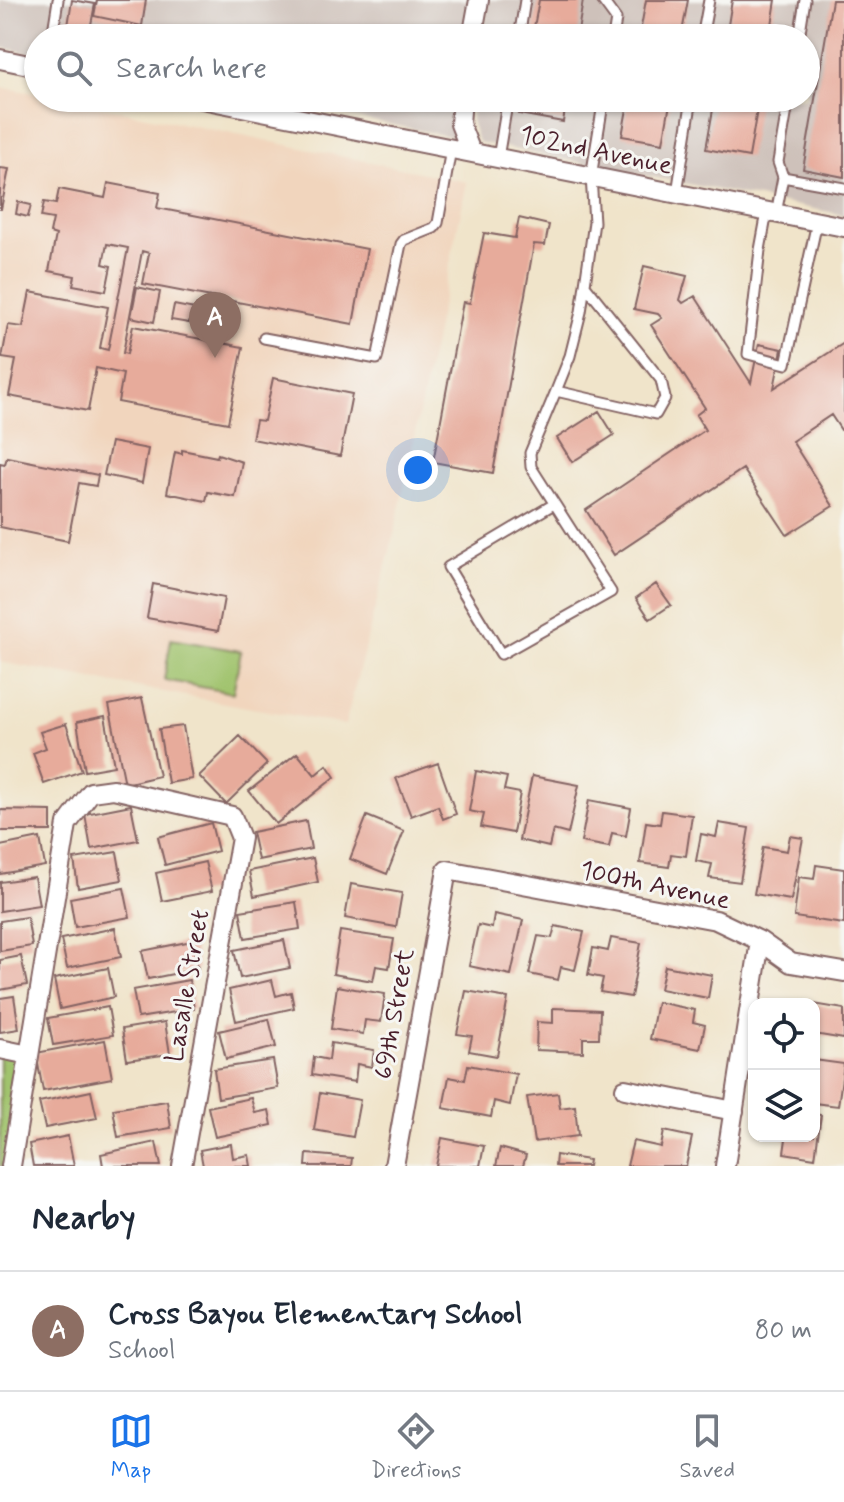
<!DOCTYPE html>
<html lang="en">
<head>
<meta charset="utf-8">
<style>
	body { margin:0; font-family:Mynerve,sans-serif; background:#f6f6f7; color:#1f2937 }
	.controls { position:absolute; right:24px; bottom:24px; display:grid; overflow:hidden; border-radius:16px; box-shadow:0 2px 6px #0004 }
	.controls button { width:72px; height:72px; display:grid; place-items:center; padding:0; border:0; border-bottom:2px solid #e0e1e3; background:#fff; color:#1f2937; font:40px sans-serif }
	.you { position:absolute; left:418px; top:470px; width:28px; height:28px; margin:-20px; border:6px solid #fff; border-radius:50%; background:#1a73e8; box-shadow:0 0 0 12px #1a73e833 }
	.badge { display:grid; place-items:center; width:52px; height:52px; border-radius:50%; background:#1a73e8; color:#fff; font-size:26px; font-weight:700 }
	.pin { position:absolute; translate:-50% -66px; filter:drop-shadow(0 2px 4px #0008) }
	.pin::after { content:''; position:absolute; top:42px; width:28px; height:24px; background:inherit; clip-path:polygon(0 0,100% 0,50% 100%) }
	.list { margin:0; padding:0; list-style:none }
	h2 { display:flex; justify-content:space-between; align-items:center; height:104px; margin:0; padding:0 32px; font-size:34px }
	h2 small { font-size:26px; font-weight:400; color:#747a83 }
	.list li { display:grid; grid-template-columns:52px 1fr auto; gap:24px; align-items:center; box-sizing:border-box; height:120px; padding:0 32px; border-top:2px solid #e0e1e3 }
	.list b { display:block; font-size:30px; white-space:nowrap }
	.list p { margin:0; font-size:26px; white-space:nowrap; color:#747a83 }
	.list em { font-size:26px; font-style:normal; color:#747a83 }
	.icon { flex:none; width:44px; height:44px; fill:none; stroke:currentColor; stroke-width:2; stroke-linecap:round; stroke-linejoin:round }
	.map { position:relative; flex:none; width:844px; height:1166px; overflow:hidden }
	.search { position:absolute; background:#fff; box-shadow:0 2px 6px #0004; left:24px; right:24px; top:24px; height:88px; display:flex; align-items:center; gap:20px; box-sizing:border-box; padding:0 28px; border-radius:44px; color:#747a83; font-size:30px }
	.sheet { height:224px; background:#fff }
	nav { display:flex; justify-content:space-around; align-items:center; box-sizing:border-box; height:112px; border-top:2px solid #e0e1e3; background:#fff; font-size:22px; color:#747a83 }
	nav a { display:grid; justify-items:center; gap:4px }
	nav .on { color:#1a73e8 }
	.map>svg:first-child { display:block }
</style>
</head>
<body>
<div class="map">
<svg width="844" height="1166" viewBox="0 0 844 1166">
	<rect width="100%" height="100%" fill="#f6f6f2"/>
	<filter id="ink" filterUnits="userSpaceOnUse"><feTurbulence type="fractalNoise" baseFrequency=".0125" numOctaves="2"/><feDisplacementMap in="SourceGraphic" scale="16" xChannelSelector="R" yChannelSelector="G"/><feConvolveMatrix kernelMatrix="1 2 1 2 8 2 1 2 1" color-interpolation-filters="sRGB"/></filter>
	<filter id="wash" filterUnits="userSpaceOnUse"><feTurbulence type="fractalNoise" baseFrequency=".006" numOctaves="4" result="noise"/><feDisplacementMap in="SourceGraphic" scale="32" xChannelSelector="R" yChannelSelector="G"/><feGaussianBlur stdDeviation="1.8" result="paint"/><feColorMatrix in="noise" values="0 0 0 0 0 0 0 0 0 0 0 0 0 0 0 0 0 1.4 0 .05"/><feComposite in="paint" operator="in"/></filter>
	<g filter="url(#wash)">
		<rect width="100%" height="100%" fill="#f0e4ca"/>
		<path fill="#f1d5bd" d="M0,87L38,94V98H58L467,182L394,534L345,725L0,662Z"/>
		<path fill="#cec1ba" d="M0,0H469L462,38H38V55L0,47Z
			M489,0H844V215L478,142L471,121L473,98H806V38H483Z
			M256,98H452L450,124L454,137Z"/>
		<path fill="#a0c36d" stroke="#75714c" stroke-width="2" d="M171,639L241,651L233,693L164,680Z
			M0,1044L33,1051L15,1166H0Z"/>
		<g id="blocks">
			<path fill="#e7ab9b" d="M72,0L95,4L90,30L68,26Z
				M97,0H146L142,26L94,16Z
				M539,0H583L577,38H532Z
				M646,0H688L681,38H639Z
				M732,0H776L770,38H726Z
				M832,0H844V177L803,169Z
				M522,98H567L563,122L519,114Z
				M629,98H671L663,143L622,136Z
				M715,98H759L749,157L706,149Z
				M0,168L9,169L1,209H0Z
				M108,183L160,193L157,208L367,249L353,324L143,284L149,253L142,251L123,353L127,354L133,326L243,347L228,423L118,402L123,374L96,368L88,411L9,396L16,360L2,358L8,325L23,327L30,292L108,307L100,348L108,350L128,248L107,244L103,264L111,266L106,291L73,285L75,276L49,271L56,235L50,233L53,219L41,217L44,202L56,204L59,189L105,198Z
				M18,202L31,205L28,217L16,214Z
				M519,218L549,225L545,245L534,244L493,473L433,462L463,302L470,303L484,233L515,238Z
				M644,266L687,276L680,300L683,303L695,296L751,383L759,344L782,349L774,388L844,343V429L841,430L831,415L792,441L833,506L787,535L743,469L614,555L586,510L705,430L696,415L705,408L651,325L662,318L658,314L634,309Z
				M137,287L160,292L154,322L131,317Z
				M174,305L200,310L198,320L190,319L189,323L171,320Z
				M273,378L352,394L340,456L252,439L256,420L264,421Z
				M599,411L614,435L572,462L557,438Z
				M111,442L148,449L142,483L104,475Z
				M182,450L217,457L218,454L242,462L235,497L208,492L206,501L167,493L175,452L182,454Z
				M7,457L98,475L96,486L79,483L68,541L0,527V463L5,464Z
				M153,584L224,598L218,631L147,618Z
				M656,584L671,605L650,619L636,598Z
				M142,698L159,776L125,784L109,705Z
				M105,716L114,766L85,771L77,722Z
				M66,724L82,771L44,784L33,753L46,748L40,732Z
				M183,726L192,779L168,783L159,729Z
				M240,736L267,764L226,804L199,776Z
				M297,753L315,775L327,765L335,777L276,824L249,791Z
				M438,763L456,814L443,819L438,806L411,816L396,778Z
				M476,771L507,777L504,790L520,793L513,833L481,827L484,814L469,811Z
				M532,776L579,785L568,834L553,830L549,847L519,840Z
				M589,800L631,808L626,836L612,833L609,847L581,842Z
				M131,805L138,840L91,849L85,814Z
				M0,810L51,811V831H0Z
				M662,811L692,815L686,856L671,854L669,867L640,863L646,822L660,824Z
				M367,816L404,831L387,874L350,859Z
				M306,821L311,849L258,860L252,832Z
				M211,823L218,851L165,865L158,837Z
				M719,823L749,828L740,882L709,878L712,864L696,861L701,834L716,837Z
				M790,836L803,838L791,900L754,894L763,847L787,851Z
				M40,838L45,866L0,874V846Z
				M117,852L122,880L78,888L74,859Z
				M313,858L318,882L254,896L249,871Z
				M205,862L212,891L162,901L156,873Z
				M816,865L844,869V924L794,917L799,877L814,879Z
				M34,877L39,905L0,911V882Z
				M351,884L402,893L396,927L345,918Z
				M124,888L130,917L75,927L70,898Z
				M296,902L300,929L245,938L240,911Z
				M494,914L523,920L511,975L469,966L478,925L492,928Z
				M27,917L32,946L0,951V921Z
				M555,926L584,932L575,970L561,967L558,980L529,974L538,936L552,938Z
				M115,928L121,957L67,968L61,939Z
				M340,931L394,939L389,968L376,966L373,981L333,974Z
				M611,938L641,943L631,997L600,992L603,978L588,975L593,948L608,951Z
				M284,940L290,968L240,978L234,950Z
				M192,941L198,969L148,979L142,951Z
				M21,956L27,985L0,990V960Z
				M665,966L712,975L708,998L660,989Z
				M108,968L114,997L60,1009L54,979Z
				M189,980L194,1009L138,1018L133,990Z
				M272,980L276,996L291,992L294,1008L236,1021L229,990Z
				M337,986L385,994L381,1022L365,1020L363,1034L331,1029Z
				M466,991L508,998L497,1056L469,1051L472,1036L457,1034Z
				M14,996L19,1029L0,1032V998Z
				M657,1002L695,1010L693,1022L705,1025L700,1049L650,1039Z
				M814,1004L844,1009V1039L814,1034Z
				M108,1007L113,1035L53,1045L48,1018Z
				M553,1008L600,1010L599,1038H583V1052L536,1050L537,1022L553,1023Z
				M269,1019L276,1047L226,1059L219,1031Z
				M165,1022L170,1054L127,1060L122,1029Z
				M105,1040L112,1078L43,1091L36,1053Z
				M331,1043L374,1050L372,1067L357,1064L355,1082L312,1075L314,1057L329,1060Z
				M273,1060L278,1088L218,1098L214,1069Z
				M814,1060L844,1064L838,1106L814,1103Z
				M468,1065L516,1074L510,1105L494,1101L491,1117L443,1108L449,1077L465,1080Z
				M91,1091L97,1118L45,1128L39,1102Z
				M320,1093L360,1100L353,1137L314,1130Z
				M558,1093L560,1108L575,1106L578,1136L534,1142L527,1097Z
				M251,1098L255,1113L269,1110L272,1125L215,1137L208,1107Z
				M167,1101L171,1128L118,1137L113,1109Z
				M814,1114L821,1115L815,1158L784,1153L786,1139L780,1136H814Z
				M664,1131L692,1137L686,1166H627L633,1141L661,1147Z
				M68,1136L74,1166H33L29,1144Z
				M442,1138L484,1146L480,1166H436Z
				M156,1142L161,1166H103L101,1154Z
				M231,1144L233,1158L249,1155L251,1166H203L200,1150Z
				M500,1148L526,1155L523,1166H496Z
				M307,1154L352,1158L351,1166H306Z
				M556,1155L589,1160L588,1166H555Z"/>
		</g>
	</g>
	<g filter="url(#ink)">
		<use href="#blocks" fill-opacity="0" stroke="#846463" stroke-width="2"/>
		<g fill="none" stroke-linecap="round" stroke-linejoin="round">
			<defs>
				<path id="service" d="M602,0L616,19L613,38
					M52,38L58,0
					M519,38L525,0
					M702,38L709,0
					M799,38L805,0
					M498,158L508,98
					M783,177L844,188
					M677,193L692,98
					M767,212L760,250L748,354L786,364L817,222
					M776,214L783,177L778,162L789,98
					M585,285L661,380L665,398L656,414L556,391L570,356L581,312L594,222L591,177L604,98
					M264,338L377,359L401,244L404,240L434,228L438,223L451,149
					M554,504L448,567L501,654L611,592L531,467L530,453L556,391"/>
				<path id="minor" d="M472,38L479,0
					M0,59L38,67
					M197,98L844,227
					M462,98L460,124L471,152
					M0,1049L29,1055
					M625,1089L734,1111
					M11,1166L67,824L91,792L113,789L232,816L241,838L182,1166
					M394,1166L447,870L716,920L760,941L791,963L844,972
					M725,1166L760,941"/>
			</defs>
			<use href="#service" stroke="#846463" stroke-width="13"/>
			<use href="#minor" stroke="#846463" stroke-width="22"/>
			<use href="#service" stroke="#fff" stroke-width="9"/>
			<use href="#minor" stroke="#fff" stroke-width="18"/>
		</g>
	</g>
	<g text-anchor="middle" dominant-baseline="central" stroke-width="6" stroke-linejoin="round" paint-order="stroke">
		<g font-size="26" fill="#4a1f2b" stroke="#f6f6f2">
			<text transform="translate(596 151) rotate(12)">102nd Avenue</text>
			<text transform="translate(655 886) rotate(12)">100th Avenue</text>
			<text transform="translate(188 986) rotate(-80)">Lasalle Street</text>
			<text transform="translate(395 1014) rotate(-80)">69th Street</text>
		</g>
	</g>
</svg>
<div class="controls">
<button><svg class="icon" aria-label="locate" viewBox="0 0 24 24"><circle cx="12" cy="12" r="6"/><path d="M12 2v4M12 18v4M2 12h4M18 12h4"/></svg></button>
<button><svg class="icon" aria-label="layers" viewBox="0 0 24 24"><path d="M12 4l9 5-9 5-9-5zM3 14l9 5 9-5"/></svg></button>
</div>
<div class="you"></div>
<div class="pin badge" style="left:215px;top:358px;background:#8d6e63">A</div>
<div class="search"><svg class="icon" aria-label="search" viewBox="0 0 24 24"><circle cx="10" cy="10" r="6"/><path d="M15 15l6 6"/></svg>Search here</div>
</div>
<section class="sheet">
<h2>Nearby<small></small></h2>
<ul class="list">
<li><span class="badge" style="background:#8d6e63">A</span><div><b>Cross Bayou Elementary School</b><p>School</p></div><em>80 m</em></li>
</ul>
</section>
<nav>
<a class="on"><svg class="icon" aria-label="map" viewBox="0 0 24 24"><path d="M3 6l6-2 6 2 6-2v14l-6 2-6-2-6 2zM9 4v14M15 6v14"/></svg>Map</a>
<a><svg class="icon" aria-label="directions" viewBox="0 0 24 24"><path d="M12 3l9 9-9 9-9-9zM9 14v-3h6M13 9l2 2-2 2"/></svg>Directions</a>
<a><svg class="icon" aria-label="saved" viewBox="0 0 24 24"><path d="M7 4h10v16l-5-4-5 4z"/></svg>Saved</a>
</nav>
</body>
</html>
